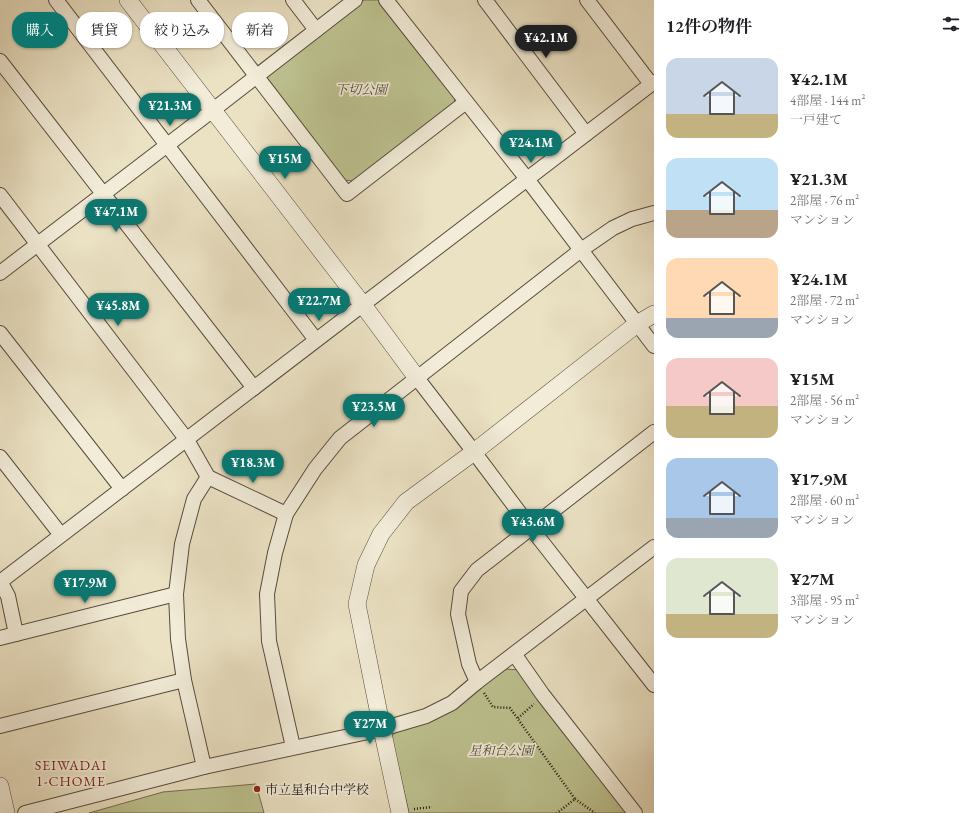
<!DOCTYPE html>
<html lang="ja">
<head>
<meta charset="utf-8">
<style>
  :root { --surface:#fff; --page:#f2f2f2; --text:#202124; --muted:#757577; --accent:#0f766e }
  body { margin:0; font-family:"EB Garamond","Noto Serif JP",serif; background:var(--page); color:var(--text); height:100vh; display:flex; flex-direction:column; font-size:15px; white-space:nowrap }
  * { box-sizing:border-box; margin:0 }
  p { font-size:13px; color:var(--muted) }
  .icon { flex:none; width:22px; height:22px; fill:none; stroke:currentColor; stroke-width:2; stroke-linecap:round; stroke-linejoin:round }
  .map { position:relative; flex:1; overflow:hidden }
  .panel { display:flex; flex-direction:column; background:var(--surface); width:320px }
  .panel>* { flex:none }
  .banner { position:absolute; left:12px; top:12px; width:380px; height:36px; display:flex; gap:8px }
  .price { position:absolute; translate:-50% -34px; padding:0 9px; border-radius:14px; background:var(--accent); color:#fff; font-size:13px; line-height:26px; filter:drop-shadow(0 1px 2px #0008) }
  .price::after { content:''; position:absolute; left:50%; top:24px; width:12px; height:9px; margin-left:-6px; background:inherit; clip-path:polygon(0 0,100% 0,50% 100%) }
  .price.active { background:#222; color:#fff }
  ul { padding:0; list-style:none }
  li { display:flex; align-items:center; gap:12px; height:100px; padding:0 12px }
  li span { display:grid; place-items:center; flex:none; width:112px; height:80px; border-radius:12px; color:#555 }
  li>.icon { margin-inline-start:auto }
  span .icon { width:48px; height:48px; fill:#fffc; stroke-width:1 }
  li b { font-size:17px }
  h2 { display:flex; justify-content:space-between; align-items:center; height:48px; padding:0 12px; font-size:17px }
  .pill { padding:0 14px; border-radius:16px; background:var(--surface); box-shadow:0 1px 3px #0004; font-size:14px; line-height:36px }
  .pill.active { background:var(--accent); color:#fff }
  main { display:flex; flex:1; min-height:0 }
  .map>svg:first-child { display:block }
  .green { fill:#bdc290; stroke:#726e52 }
  .lines { fill:none; stroke-linecap:round; stroke-linejoin:round }
  .minor-casing { stroke:#574c3f; stroke-width:16 }
  .tertiary-casing { stroke:#574c3f; stroke-width:18 }
  .path { stroke:#261a13; stroke-width:2.5; stroke-dasharray:1 2; stroke-linecap:butt }
  .minor { stroke:#f2ecd9; stroke-width:14 }
  .tertiary { stroke:#f2ecd9; stroke-width:17 }
  .poi-dot { fill:#8f2418; stroke:#f2ecd9; stroke-width:1.5 }
  .labels { text-anchor:middle; stroke-width:3.5; stroke-linejoin:round; paint-order:stroke }
  .park-label { font-size:13px; font-style:italic; fill:#534c38; stroke:#f2ecd9 }
  .poi-label { font-size:13px; fill:#261a13; stroke:#f2ecd9; text-anchor:start }
  .neighbourhood-label { font-size:14px; letter-spacing:1px; fill:#7a1f14; stroke:#f2ecd9 }
</style>
</head>
<body>
<main>
<div class="map">
<svg width="654" height="813" viewBox="0 0 654 813">
  <rect width="100%" height="100%" fill="#ebe2c4"/>
  <filter id="stains"><feTurbulence type="fractalNoise" baseFrequency=".005" numOctaves="4"/><feColorMatrix values="0 0 0 0 .2 0 0 0 0 .09 0 0 0 0 .02 0 0 0 .5 -.17"/></filter>
  <radialGradient id="worn" r=".72"><stop offset=".6" stop-color="#630" stop-opacity="0"/><stop offset="1" stop-color="#630" stop-opacity=".3"/></radialGradient>
  <g class="green">
    <polygon points="364,0 381,0 455,96 454,106 354,181 343,180 267,83 268,73"/>
    <polygon points="505,669 521,670 629,813 409,813 391,734"/>
    <polygon points="256,784 264,813 89,813 163,792"/>
  </g>
  <g class="lines">
    <defs>
      <g id="minor">
        <polyline points="56,0 316,340"/>
        <polyline points="198,0 347,194 466,102"/>
        <polyline points="293,0 316,30"/>
        <polyline points="386,0 527,179 654,346"/>
        <polyline points="485,0 586,134"/>
        <polyline points="587,0 651,84"/>
        <polyline points="0,61 254,388"/>
        <polyline points="0,195 187,440 208,477 286,514"/>
        <polyline points="0,273 213,110 355,0"/>
        <polyline points="0,333 122,489"/>
        <polyline points="417,378 474,452 531,528 654,685"/>
        <polyline points="0,457 61,535"/>
        <polyline points="0,581 8,596 16,634"/>
        <polyline points="0,582 654,82"/>
        <polyline points="0,638 176,594"/>
        <polyline points="515,655 543,695 635,813"/>
        <polyline points="477,682 469,664 458,614 461,591 477,570 654,432"/>
        <polyline points="0,726 184,680"/>
        <polyline points="293,747 269,641 267,594 275,553 286,514 315,469 340,438 417,378 581,250 613,228 632,219 654,213"/>
        <polyline points="204,767 184,680 178,639 176,594 182,544 194,499 208,477"/>
        <polyline points="25,813 204,767 382,729 426,716 452,703 477,682 654,547"/>
      </g>
      <g id="tertiary">
        <polyline points="128,0 363,305 417,378"/>
        <polyline points="0,786 6,813"/>
        <polyline points="400,813 382,729 357,604 366,565 381,534 406,502 474,452 637,324 654,314"/>
      </g>
    </defs>
    <use href="#minor" class="minor-casing"/>
    <use href="#tertiary" class="tertiary-casing"/>
    <g class="path">
      <polyline points="484,693 493,707 510,708 575,799 557,813"/>
      <polyline points="518,718 534,704"/>
      <polyline points="575,799 595,813"/>
      <polyline points="414,809 432,807"/>
    </g>
    <use href="#minor" class="minor"/>
    <use href="#tertiary" class="tertiary"/>
  </g>
  <circle class="poi-dot" cx="257" cy="789" r="4"/>
  <g class="labels">
    <g class="park-label">
      <text x="361" y="94">下切公園</text>
      <text x="501" y="755">星和台公園</text>
    </g>
    <g class="poi-label">
      <text x="265" y="794">市立星和台中学校</text>
    </g>
    <g class="neighbourhood-label">
      <text x="71" y="770">SEIWADAI<tspan x="71" dy="16">1-CHOME</tspan></text>
    </g>
  </g>
  <rect width="100%" height="100%" filter="url(#stains)"/>
  <rect width="100%" height="100%" fill="url(#worn)"/>
</svg>
<b class="price active" style="left:546px;top:59px">¥42.1M</b>
<b class="price" style="left:170px;top:127px">¥21.3M</b>
<b class="price" style="left:531px;top:164px">¥24.1M</b>
<b class="price" style="left:285px;top:180px">¥15M</b>
<b class="price" style="left:116px;top:233px">¥47.1M</b>
<b class="price" style="left:319px;top:322px">¥22.7M</b>
<b class="price" style="left:118px;top:327px">¥45.8M</b>
<b class="price" style="left:374px;top:428px">¥23.5M</b>
<b class="price" style="left:253px;top:484px">¥18.3M</b>
<b class="price" style="left:533px;top:543px">¥43.6M</b>
<b class="price" style="left:85px;top:604px">¥17.9M</b>
<b class="price" style="left:370px;top:745px">¥27M</b>
<div class="banner">
<a class="pill active">購入</a>
<a class="pill">賃貸</a>
<a class="pill">絞り込み</a>
<a class="pill">新着</a>
</div>
</div>
<section class="panel">
<h2>12件の物件<svg class="icon" aria-label="filters" viewBox="0 0 24 24"><path d="M4 7h16M4 17h16"/><circle cx="9" cy="7" r="2"/><circle cx="15" cy="17" r="2"/></svg></h2>
<ul>
<li><span style="background:linear-gradient(#c9d6e8 70%,#c2b280 0)"><svg class="icon" aria-label="home" viewBox="0 0 24 24"><path d="M3 11l9-7 9 7M6 9v11h12V9"/></svg></span><div><b>¥42.1M</b><p>4部屋 · 144 m²</p><p>一戸建て</p></div></li>
<li><span style="background:linear-gradient(#bfe0f5 65%,#b9a48a 0)"><svg class="icon" aria-label="home" viewBox="0 0 24 24"><path d="M3 11l9-7 9 7M6 9v11h12V9"/></svg></span><div><b>¥21.3M</b><p>2部屋 · 76 m²</p><p>マンション</p></div></li>
<li><span style="background:linear-gradient(#ffd9b3 75%,#9aa5b1 0)"><svg class="icon" aria-label="home" viewBox="0 0 24 24"><path d="M3 11l9-7 9 7M6 9v11h12V9"/></svg></span><div><b>¥24.1M</b><p>2部屋 · 72 m²</p><p>マンション</p></div></li>
<li><span style="background:linear-gradient(#f6c9c9 60%,#c2b280 0)"><svg class="icon" aria-label="home" viewBox="0 0 24 24"><path d="M3 11l9-7 9 7M6 9v11h12V9"/></svg></span><div><b>¥15M</b><p>2部屋 · 56 m²</p><p>マンション</p></div></li>
<li><span style="background:linear-gradient(#a9c7e8 75%,#9aa5b1 0)"><svg class="icon" aria-label="home" viewBox="0 0 24 24"><path d="M3 11l9-7 9 7M6 9v11h12V9"/></svg></span><div><b>¥17.9M</b><p>2部屋 · 60 m²</p><p>マンション</p></div></li>
<li><span style="background:linear-gradient(#dfe7d0 70%,#c2b280 0)"><svg class="icon" aria-label="home" viewBox="0 0 24 24"><path d="M3 11l9-7 9 7M6 9v11h12V9"/></svg></span><div><b>¥27M</b><p>3部屋 · 95 m²</p><p>マンション</p></div></li>
</ul>
</section>
</main>
</body>
</html>
